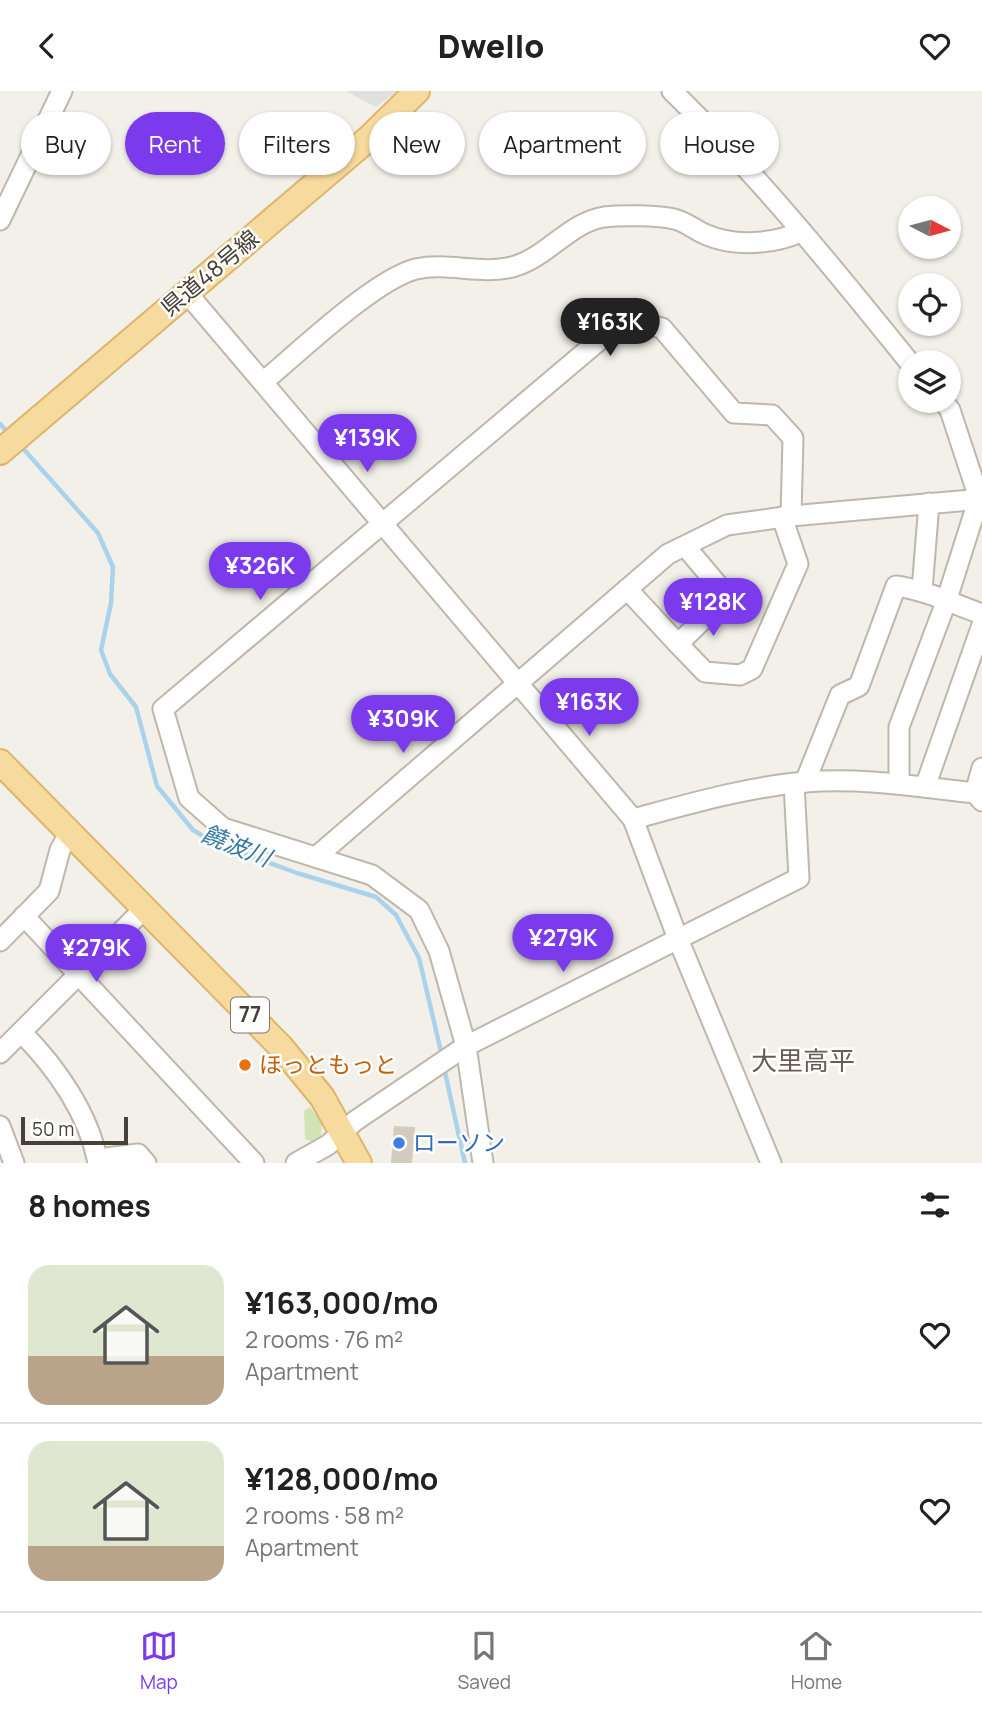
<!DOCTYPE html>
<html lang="en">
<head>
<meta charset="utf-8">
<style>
  :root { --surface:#fff; --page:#f2f2f2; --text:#222; --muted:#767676; --line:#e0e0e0; --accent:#7c3aed }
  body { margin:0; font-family:Manrope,"Noto Sans JP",sans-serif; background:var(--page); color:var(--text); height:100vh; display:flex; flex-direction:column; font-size:26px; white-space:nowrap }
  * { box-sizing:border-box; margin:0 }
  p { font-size:23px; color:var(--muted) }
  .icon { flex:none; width:38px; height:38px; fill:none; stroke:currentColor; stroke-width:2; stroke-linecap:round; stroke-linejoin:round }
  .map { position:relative; height:1072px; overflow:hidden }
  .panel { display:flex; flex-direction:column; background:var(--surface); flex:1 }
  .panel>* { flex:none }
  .banner { position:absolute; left:21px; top:21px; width:942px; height:63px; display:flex; gap:14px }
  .needle { width:46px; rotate:96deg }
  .controls { position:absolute; left:898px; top:105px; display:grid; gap:14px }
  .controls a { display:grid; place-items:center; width:63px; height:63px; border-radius:50%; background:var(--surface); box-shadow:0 2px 5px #0004; font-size:35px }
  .scale { position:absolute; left:21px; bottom:18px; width:107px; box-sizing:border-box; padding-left:7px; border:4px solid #464038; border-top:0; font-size:19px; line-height:24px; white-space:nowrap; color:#464038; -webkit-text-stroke:5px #fff; paint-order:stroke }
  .price { position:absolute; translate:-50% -60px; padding:0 16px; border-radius:24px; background:var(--accent); color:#fff; font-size:23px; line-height:46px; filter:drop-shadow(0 2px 4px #0008) }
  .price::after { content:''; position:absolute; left:50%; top:42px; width:21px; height:16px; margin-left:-10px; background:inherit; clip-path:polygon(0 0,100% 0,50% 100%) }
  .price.current { background:#222; color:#fff }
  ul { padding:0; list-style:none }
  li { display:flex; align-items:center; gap:21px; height:175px; padding:0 28px }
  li+li { border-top:2px solid var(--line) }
  li span { display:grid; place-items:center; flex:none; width:196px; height:140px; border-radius:21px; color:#555 }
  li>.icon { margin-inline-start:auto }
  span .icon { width:84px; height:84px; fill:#fffc; stroke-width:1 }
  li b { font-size:30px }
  h2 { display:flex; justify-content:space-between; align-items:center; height:84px; padding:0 28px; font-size:30px }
  .chip { padding:0 24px; border-radius:32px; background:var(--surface); box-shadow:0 2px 5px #0004; font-size:24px; line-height:63px }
  .chip.current { background:var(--accent); color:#fff }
  header { display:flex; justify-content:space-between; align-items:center; height:91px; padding:0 28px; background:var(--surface); font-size:32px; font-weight:800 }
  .dock { display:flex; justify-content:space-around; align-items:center; height:98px; border-top:2px solid var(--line); background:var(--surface); font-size:19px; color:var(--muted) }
  .dock a { display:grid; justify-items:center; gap:4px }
  .dock .current { color:var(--accent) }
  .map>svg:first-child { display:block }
  .green { fill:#d1e4b5 }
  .parking { fill:#e2e0dd }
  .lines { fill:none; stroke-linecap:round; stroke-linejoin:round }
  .stream { stroke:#aad3eb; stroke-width:4.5 }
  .building { fill:#d4cbbf }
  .minor-casing { stroke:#beb7ac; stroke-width:23 }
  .major-casing { stroke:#dbb66f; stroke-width:28 }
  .minor { stroke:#fff; stroke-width:19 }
  .major { stroke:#f7da9e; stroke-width:24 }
  .food-dot { fill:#e8710a; stroke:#fff; stroke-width:2.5 }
  .shop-dot { fill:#3f7fe0; stroke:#fff; stroke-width:2.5 }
  .labels { text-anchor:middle; stroke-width:5; stroke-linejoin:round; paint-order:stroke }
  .shield { fill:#fff; stroke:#7e7974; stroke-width:2 }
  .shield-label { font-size:21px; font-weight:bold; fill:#464038 }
  .street-label { font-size:23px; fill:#464038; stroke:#fff }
  .food-label { font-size:23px; fill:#c56008; stroke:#fff; text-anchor:start }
  .shop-label { font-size:23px; fill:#366cbe; stroke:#fff; text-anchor:start }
  .water-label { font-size:24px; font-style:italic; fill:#367aa3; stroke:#fff }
  .quarter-label { font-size:26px; fill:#685d50; stroke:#fff }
</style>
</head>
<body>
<header><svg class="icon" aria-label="back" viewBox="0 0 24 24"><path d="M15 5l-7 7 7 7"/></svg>Dwello<svg class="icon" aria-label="heart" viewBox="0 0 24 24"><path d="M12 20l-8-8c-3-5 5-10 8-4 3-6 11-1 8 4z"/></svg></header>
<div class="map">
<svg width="982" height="1072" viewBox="0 0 982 1072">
  <rect width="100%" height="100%" fill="#f3f0e9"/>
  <polygon class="green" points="310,1016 322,1032 321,1046 313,1051 305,1048 304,1020"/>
  <polygon class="parking" points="346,0 397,0 376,16"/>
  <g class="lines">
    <g class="stream">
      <polyline points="0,333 9,343"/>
      <polyline points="20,354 98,442 113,476 111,512 101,559 110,583 136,616 157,695 193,739 215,752 297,782 376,806 396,824 419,867 442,965"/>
      <polyline points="444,977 465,1072"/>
    </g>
  </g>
  <polygon class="building" points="394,1035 415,1036 412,1072 391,1072"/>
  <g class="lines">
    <defs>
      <g id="minor">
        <path d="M 672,0 C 758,84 835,179 910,272"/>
        <polyline points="0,129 62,0"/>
        <polyline points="187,202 633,728 678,848 771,1072"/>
        <path d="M 263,291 C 298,262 375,188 416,178 C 448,171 480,184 512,176 C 547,167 568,132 604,126 C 620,124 659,124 674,128 C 685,130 696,140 707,144 C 734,156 774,153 800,141"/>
        <polyline points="627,498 678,553 727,505 685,455"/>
        <polyline points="922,499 929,412"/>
        <polyline points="678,553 705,581 740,584 752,578 798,473 782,426"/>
        <path d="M 805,691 L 840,604 L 859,595 L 896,495 C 926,499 953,513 982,523"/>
        <polyline points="899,692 899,636 946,511 979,407 950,319 943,310"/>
        <polyline points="925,696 982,534"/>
        <polyline points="975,702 982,677"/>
        <path d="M 633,728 C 689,713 747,696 805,691 C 861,686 919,696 975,702 L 982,710"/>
        <polyline points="316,766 668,463 727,434 791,425 982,408"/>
        <polyline points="24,825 254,1072"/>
        <polyline points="0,850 49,800 60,759 70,741"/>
        <path d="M 22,942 C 56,976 89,1023 98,1072"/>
        <polyline points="0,962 144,818"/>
        <polyline points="0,1035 14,1072"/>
        <polyline points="98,1068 138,1063 146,1072"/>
        <polyline points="296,1072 328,1054 355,1030 466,955 799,787 794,693"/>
        <polyline points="483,1072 466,955 439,860 419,819 372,784 223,737 189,707 163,618 615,236 640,232 662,237 734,322 772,324 793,347 791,425"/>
      </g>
      <g id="major">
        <polyline points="0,361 368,48 417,0"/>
        <polyline points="0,671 281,956 322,1006 359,1072"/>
      </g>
    </defs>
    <use href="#minor" class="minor-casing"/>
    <use href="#major" class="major-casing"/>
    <use href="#minor" class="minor"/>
    <use href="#major" class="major"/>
  </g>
  <circle class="food-dot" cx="245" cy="974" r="7"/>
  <circle class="shop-dot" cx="399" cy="1052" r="7"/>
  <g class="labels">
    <rect class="shield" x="231" y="906.5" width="38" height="35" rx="5"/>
    <g class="shield-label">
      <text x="250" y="931">77</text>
    </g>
    <g class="street-label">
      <text transform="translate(210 182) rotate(-40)" y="8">県道48号線</text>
    </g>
    <g class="food-label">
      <text x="259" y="982">ほっともっと</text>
    </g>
    <g class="shop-label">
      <text x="413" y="1060">ローソン</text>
    </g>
    <g class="water-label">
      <text transform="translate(236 755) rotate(22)" y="8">饒波川</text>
    </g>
    <g class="quarter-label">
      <text x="803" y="979">大里高平</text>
    </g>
  </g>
</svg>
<div class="controls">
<a><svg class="needle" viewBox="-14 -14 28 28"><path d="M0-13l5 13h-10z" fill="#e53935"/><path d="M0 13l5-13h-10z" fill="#767676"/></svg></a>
<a><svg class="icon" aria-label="locate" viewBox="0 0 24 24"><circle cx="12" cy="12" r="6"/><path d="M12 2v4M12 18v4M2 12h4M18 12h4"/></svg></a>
<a><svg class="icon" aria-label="layers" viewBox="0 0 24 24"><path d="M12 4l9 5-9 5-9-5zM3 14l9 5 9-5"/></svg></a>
</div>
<div class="scale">50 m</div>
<b class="price current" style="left:610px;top:267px">¥163K</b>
<b class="price" style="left:367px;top:383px">¥139K</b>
<b class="price" style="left:260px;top:511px">¥326K</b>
<b class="price" style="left:713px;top:547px">¥128K</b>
<b class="price" style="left:589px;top:647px">¥163K</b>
<b class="price" style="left:403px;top:664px">¥309K</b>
<b class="price" style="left:563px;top:883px">¥279K</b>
<b class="price" style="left:96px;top:893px">¥279K</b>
<div class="banner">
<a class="chip">Buy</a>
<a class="chip current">Rent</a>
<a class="chip">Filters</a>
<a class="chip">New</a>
<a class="chip">Apartment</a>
<a class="chip">House</a>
</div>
</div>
<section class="panel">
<h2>8 homes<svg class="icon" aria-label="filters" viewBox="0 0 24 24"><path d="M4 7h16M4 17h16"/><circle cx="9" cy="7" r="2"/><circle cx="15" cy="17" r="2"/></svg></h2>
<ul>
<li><span style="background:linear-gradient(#dfe7d0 65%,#b9a48a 0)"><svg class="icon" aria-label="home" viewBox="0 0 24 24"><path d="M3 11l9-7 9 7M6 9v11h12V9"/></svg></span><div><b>¥163,000/mo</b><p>2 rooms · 76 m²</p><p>Apartment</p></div><svg class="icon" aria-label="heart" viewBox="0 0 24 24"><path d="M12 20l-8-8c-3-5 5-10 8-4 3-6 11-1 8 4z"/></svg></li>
<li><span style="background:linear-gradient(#dfe7d0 75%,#b9a48a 0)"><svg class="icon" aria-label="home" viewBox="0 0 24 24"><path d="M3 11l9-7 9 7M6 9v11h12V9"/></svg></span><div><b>¥128,000/mo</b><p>2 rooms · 58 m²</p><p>Apartment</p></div><svg class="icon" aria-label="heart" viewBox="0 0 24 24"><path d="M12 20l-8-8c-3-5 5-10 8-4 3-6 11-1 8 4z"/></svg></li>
</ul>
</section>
<nav class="dock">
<a class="current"><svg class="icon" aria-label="map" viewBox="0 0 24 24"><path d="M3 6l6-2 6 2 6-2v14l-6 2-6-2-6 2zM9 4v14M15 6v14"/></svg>Map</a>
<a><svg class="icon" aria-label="saved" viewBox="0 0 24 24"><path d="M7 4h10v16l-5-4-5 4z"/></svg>Saved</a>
<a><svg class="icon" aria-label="home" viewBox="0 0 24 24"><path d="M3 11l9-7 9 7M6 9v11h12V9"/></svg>Home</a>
</nav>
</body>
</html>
